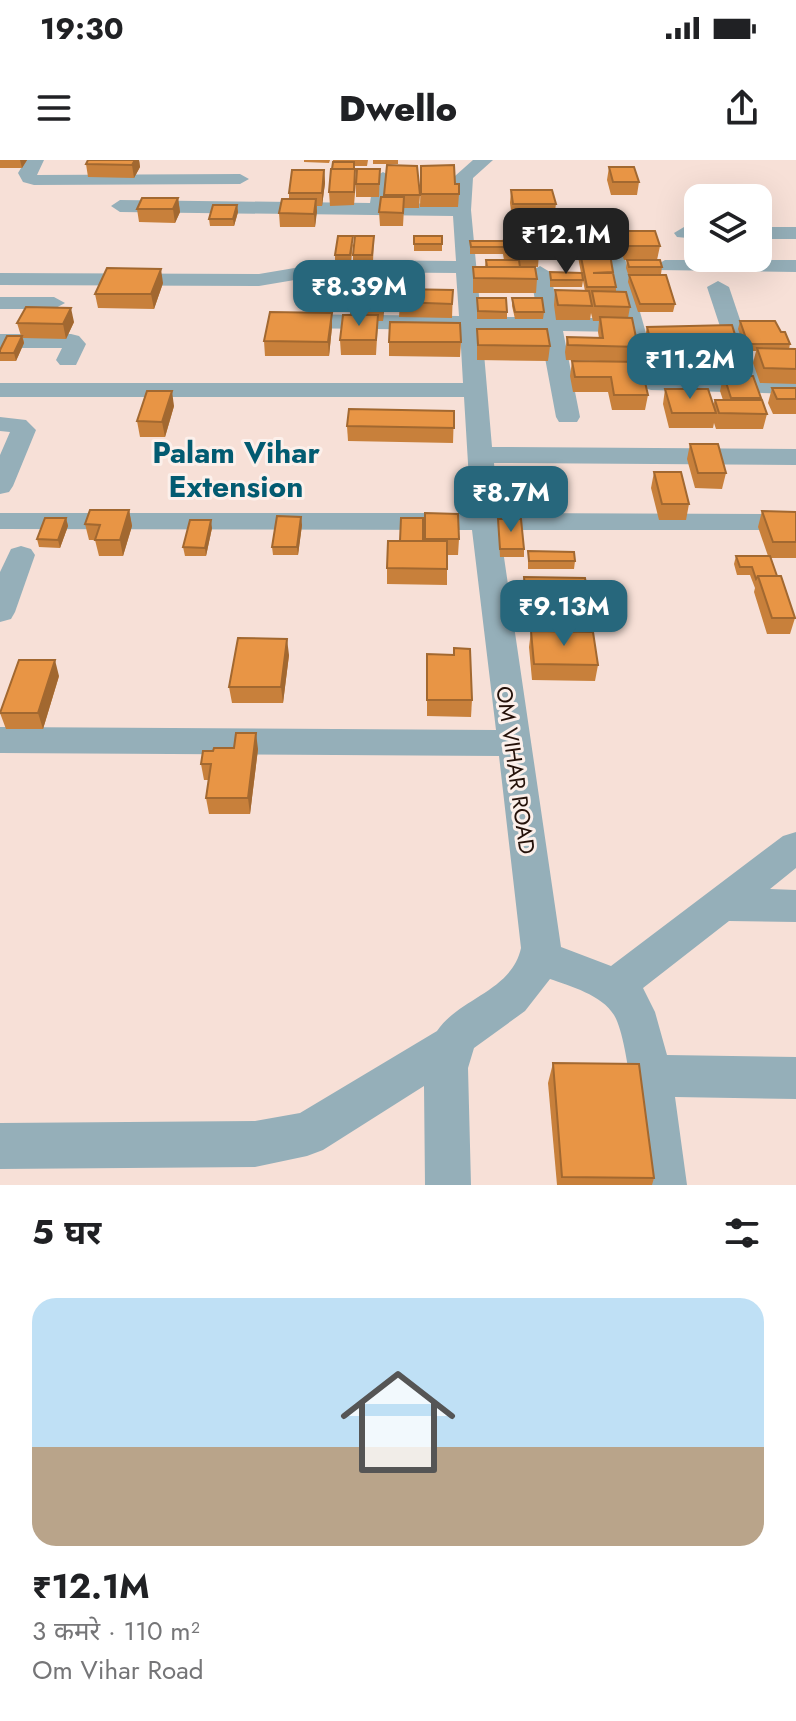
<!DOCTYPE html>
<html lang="hi">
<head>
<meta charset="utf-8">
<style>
  :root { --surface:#fff; --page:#f6f6f6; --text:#202124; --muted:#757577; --accent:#27677c }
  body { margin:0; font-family:Jost,"Noto Sans Devanagari",sans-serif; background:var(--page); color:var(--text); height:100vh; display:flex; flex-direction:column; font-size:30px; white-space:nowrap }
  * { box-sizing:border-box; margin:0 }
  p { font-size:26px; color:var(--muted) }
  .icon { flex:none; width:44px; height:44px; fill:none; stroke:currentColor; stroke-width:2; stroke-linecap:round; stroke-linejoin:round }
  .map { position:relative; height:1025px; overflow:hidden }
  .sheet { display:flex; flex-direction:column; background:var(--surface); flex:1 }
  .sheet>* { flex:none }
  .tools { position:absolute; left:684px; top:24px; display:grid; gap:16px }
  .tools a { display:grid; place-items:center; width:88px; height:88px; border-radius:16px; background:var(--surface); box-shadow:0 8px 32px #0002; font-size:40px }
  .price { position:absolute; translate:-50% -68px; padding:0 18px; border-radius:16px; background:var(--accent); color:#fff; font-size:26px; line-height:52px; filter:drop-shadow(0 2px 4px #0008) }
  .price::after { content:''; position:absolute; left:50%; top:48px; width:24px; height:18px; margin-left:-12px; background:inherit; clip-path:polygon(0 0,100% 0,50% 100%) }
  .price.current { background:#222; color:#fff }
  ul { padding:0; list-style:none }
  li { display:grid; align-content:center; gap:16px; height:424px; padding:0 32px }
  li span { display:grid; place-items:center; height:248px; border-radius:24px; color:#555 }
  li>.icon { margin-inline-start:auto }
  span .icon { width:144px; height:144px; fill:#fffc; stroke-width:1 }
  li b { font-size:34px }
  h2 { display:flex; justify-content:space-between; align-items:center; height:96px; padding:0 32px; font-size:34px }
  .status { display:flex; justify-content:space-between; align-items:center; height:56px; padding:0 40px; background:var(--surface); direction:ltr }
  .status svg { height:22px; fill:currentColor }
  header { display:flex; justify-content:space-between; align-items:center; height:104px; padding:0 32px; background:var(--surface); font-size:36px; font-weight:800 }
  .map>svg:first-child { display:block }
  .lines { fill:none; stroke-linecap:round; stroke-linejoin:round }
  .street { fill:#95afb9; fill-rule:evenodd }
  .wall { fill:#c8803b }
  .shaded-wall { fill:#a26830 }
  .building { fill:#e89545; stroke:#a26830; stroke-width:2 }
  .labels { text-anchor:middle; stroke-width:6; stroke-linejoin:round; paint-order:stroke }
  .street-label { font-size:22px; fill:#241109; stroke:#fcf0eb }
  .district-label { font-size:30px; font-weight:bold; fill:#025b71; stroke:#fcf0eb }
</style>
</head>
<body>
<div class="status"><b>19:30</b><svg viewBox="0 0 49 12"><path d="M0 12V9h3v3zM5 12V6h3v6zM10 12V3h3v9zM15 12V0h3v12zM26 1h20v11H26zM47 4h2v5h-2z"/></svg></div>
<header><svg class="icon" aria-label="menu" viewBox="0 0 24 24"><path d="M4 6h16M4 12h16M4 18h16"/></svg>Dwello<svg class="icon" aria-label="share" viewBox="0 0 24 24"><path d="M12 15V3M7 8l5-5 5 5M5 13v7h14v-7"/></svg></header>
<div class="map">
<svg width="796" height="1025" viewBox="0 0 796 1025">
  <rect width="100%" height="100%" fill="#f7e0d7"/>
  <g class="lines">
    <g class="street">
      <polygon points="26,0 44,0 37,15 240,14 249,19 240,24 34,25 23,22 18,13"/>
      <path d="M 473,0 L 493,0 L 473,18 L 471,50 L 481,157 L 538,157 L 530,112 L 540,106 L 550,112 L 560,158 L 620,158 L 602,88 L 612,82 L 622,88 L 658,216 L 737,218 L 707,127 L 718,121 L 729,127 L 760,219 L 796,220 L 796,234 L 651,230 C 629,225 628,191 623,172 L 563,171 L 580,257 L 577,262 L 559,262 L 556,257 L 540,171 L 482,170 L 492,287 L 796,289 L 796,305 L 494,303 L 498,353 L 796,354 L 796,370 L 500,370 L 561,787 L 611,806 L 783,676 L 796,672 L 796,708 L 770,729 L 796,730 L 796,762 L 729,761 L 643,828 L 655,852 L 667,895 L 796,897 L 796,939 L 675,937 L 687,1025 L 641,1025 C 637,989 630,881 614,855 C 602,835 570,826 550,819 L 525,851 L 474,888 L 468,908 L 471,1025 L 425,1025 L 424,926 L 323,990 L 307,996 L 255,1007 L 0,1009 L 0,963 L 255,961 L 300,953 L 437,871 C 459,838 512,831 521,788 L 499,596 L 0,593 L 0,567 L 496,570 L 472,370 L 0,369 L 0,353 L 471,353 L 464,237 L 0,237 L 0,223 L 463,223 L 460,170 L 287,168 L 276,161 L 287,154 L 459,156 L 456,113 L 342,112 L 259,126 L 0,125 L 0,113 L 259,114 L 342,100 L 456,101 L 453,56 L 120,52 L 111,46 L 120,40 L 370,43 L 374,17 L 383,12 L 392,17 L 389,43 L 453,44 L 455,16 Z"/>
      <polygon points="684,67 698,67 698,79 677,77 674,73"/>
      <rect x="758" y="67" width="38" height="12"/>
      <polygon points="665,100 796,100 796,112 658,110 655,106"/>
      <polygon points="0,137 54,137 65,143 54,149 0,149"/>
      <polygon points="0,174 71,174 79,176 86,184 76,205 60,205 56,200 62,188 0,188"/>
      <polygon points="0,257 26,260 36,270 13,326 9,332 0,334 0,295 10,272 0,271"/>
      <polygon points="21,386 31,389 35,395 15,452 11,459 0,462 0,412 11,389"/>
    </g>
  </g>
  <g class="wall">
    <polygon points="0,0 27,0 22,8 0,8"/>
    <polygon points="88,0 139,0 140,7 134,18 88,17 86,4"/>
    <polygon points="304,0 330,0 329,3 304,2"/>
    <polygon points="333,0 368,0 367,6 354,6 356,22 354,45 330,46 329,32"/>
    <rect x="373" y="0" width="25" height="4"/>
    <polygon points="387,5 420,35 419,48 404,48 403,66 380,66 379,52 384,37"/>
    <polygon points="421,6 459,34 458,47 420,47"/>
    <polygon points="609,7 639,22 637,35 611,35 607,20"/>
    <polygon points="380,9 379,37 356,37 356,24"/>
    <polygon points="324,10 325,23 322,46 317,46 315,67 280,67 279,53 289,39 289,33"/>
    <polygon points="511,30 556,44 554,58 512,58 510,43"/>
    <polygon points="178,38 180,52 175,63 139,62 137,49"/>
    <polygon points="237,45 238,52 234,66 210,66 209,59"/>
    <polygon points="621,71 660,86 657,100 624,100 619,85"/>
    <polygon points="374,76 373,103 353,102 353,95"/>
    <rect x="414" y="76" width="28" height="15"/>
    <polygon points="546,77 576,84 577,77 613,112 616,127 616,132 630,147 628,158 638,187 636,202 566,200 565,192 567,177 599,178 598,172 599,161 593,161 591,153 590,160 556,160 554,145 555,130 585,131 583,121 582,127 550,127 550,112 581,113 577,91 576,96 548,96 546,84"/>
    <polygon points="470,81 537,81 539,93 538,107 520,106 537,119 536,133 473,133 473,107 485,107 486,100 504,100 503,94 470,94"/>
    <polygon points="353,84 351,103 335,102 335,95"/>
    <polygon points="627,100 662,107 661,114 628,114 626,108"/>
    <polygon points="402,109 416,109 416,129 453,130 452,158 399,157"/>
    <polygon points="629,115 675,144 673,152 638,152 628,122"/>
    <polygon points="385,122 383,161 378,161 376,195 341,195 340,180 350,155 350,146"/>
    <polygon points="163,123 154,149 98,148 95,134"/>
    <polygon points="328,135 325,153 332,167 329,196 265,196 264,181 311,153 311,148"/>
    <polygon points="477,138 507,152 507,159 477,159"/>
    <polygon points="512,138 544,152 543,159 515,159 512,146"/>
    <polygon points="740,161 781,172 790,184 789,189 796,189 796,224 760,223 753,203 756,191 746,191 738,169"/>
    <polygon points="74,162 66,179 23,178 24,183 16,201 0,201 0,190 21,176 17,163"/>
    <polygon points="647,167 737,181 734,194 746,214 746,216 761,238 767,254 763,269 716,269 714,263 713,268 669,268 663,244 665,229 713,245 715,240 723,240 720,231 722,222 719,222 718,218 717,222 700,222 698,216 696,222 656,222 644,182"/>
    <polygon points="477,169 550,186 548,201 477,200"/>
    <polygon points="389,182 461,182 460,197 389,196"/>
    <polygon points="572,201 647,218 646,226 648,235 645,250 612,250 608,232 573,232 570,216"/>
    <polygon points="772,228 796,239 796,254 773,254 768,243"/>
    <polygon points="174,246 165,277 140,277 137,261"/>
    <polygon points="454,251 453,283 348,281 347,266"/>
    <polygon points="690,284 726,313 722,329 695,328 687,299"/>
    <polygon points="654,312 689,344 686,360 659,360 651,328"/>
    <polygon points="129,350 132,366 123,396 99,396 95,380 89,380 85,364"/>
    <polygon points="762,351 796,352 796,398 771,398 777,416 795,458 790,474 767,474 754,432 755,428 750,415 737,415 734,404 736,396 768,396 758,367"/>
    <polygon points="425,353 459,379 458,395 447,395 447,425 387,424 387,408 400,381 425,381"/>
    <polygon points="66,358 68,366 60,388 39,387 37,379"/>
    <polygon points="498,359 524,389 524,397 500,397"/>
    <polygon points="302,365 298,395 273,395 272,387"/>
    <polygon points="212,368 206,396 185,396 183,387"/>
    <polygon points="528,391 575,401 574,409 528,409"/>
    <polygon points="524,417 591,454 588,470 525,469 522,433"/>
    <polygon points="531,471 598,505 595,521 532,520 529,487"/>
    <polygon points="427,494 472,540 471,557 427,556"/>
    <polygon points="289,495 283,543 232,543 229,527"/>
    <polygon points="59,516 43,569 6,569 0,553"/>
    <polygon points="234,588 258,589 250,654 209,654 206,638 209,620 204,620 201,604 213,591"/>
    <polygon points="553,903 654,1018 652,1025 557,1025 548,923"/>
  </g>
  <g class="shaded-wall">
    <polygon points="20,0 27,0 22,8"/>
    <polygon points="135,0 139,0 140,7 134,18 132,5"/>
    <polygon points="324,10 325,23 322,46 322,33"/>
    <polygon points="178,38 180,52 175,63 173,49"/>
    <polygon points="316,39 317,52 315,67 314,54"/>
    <polygon points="237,45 238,52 234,66 233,59"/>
    <polygon points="161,109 163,123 154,149 151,134"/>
    <polygon points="385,122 385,137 383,161 383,146"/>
    <polygon points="71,148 74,162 66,179 63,164"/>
    <polygon points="332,153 332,167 329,196 328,182"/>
    <polygon points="22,176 24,183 16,201 14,193"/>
    <polygon points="172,231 174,246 165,277 162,262"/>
    <polygon points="129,350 132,366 123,396 120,380"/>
    <polygon points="301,357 302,365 298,395 297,387"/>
    <polygon points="66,358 68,366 60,388 58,380"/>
    <polygon points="211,360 212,368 206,396 205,388"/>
    <polygon points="287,479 289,495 283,543 281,527"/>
    <polygon points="55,500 59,516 43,569 38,553"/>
    <polygon points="256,573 258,589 250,654 248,638"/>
  </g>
  <g class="building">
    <polygon points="88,0 135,0 132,5 86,4"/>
    <polygon points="333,2 354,2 354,9 332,9"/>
    <polygon points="387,5 417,6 420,35 384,35"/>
    <polygon points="454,5 455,24 459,24 459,34 421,34 421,6"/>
    <polygon points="609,7 634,7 639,22 613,22"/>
    <polygon points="331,9 355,9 354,32 329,32"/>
    <polygon points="357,9 380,9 379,24 356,24"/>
    <polygon points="292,10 324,10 322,33 289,33"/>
    <polygon points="511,30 552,30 556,44 513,44"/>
    <polygon points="381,37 404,37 403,53 379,52"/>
    <polygon points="142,38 178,38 173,49 137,49"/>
    <polygon points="282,39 316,39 314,54 279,53"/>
    <polygon points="213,45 237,45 233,59 209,59"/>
    <polygon points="621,71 655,71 660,86 626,86"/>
    <polygon points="338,76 353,76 350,95 335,95"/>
    <polygon points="355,76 374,76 372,95 353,95"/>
    <rect x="414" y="76" width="28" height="8"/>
    <polygon points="546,77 574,77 577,89 549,89"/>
    <polygon points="577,77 607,77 613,112 593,113 613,113 616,127 587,127"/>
    <polygon points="504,80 537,81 539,93 506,92"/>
    <polygon points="470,81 504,81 504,87 471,87"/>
    <polygon points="486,100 519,100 520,107 487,107"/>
    <polygon points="627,100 660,100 662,107 629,107"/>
    <polygon points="473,107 535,107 537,119 474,118"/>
    <polygon points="107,108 161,109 151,134 95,134"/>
    <polygon points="402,109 416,109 416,125 401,124"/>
    <polygon points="550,112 582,113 583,120 551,120"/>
    <polygon points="629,115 666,115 675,144 640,144"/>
    <polygon points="353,122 385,122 383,146 350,146"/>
    <polygon points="314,128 327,128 325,148 311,148"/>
    <polygon points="400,129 453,130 452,144 399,142"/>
    <polygon points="555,130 589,131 592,146 558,145"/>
    <polygon points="592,131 626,132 630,147 595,146"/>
    <polygon points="477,138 506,138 507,152 478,151"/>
    <polygon points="512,138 542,138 544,152 515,152"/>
    <polygon points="26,147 71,148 63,164 17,163"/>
    <polygon points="270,152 332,153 328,182 264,181"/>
    <polygon points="343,155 378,155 376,180 340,180"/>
    <polygon points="600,157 632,158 638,187 568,185 567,177 603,178"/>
    <polygon points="740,161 775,161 781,172 785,172 790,184 748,184"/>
    <polygon points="390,162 460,163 461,182 389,182"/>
    <polygon points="732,165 737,181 690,180 692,186 652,186 647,167"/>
    <polygon points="477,169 547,169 550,186 478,185"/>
    <polygon points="7,176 22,176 14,193 0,193 0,190"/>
    <polygon points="653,187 693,188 699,207 658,207"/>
    <polygon points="757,188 796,189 796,209 764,208"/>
    <polygon points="713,194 738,194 746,214 720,214"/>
    <polygon points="695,195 712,195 718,214 701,214"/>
    <polygon points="572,201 643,202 647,218 644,218 648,235 614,235 611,217 575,217"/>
    <polygon points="724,216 753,216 761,238 731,238"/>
    <polygon points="772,228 796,228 796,239 777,239"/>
    <polygon points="665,229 708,229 716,253 672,253"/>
    <polygon points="147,231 172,231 162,262 137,261"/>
    <polygon points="715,240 762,240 767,254 719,253"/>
    <polygon points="349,249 454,251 454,268 347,266"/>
    <polygon points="690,284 718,284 726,313 698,313"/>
    <polygon points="654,312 681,312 689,344 662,344"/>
    <polygon points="90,350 129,350 120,380 95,380 100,365 85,364"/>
    <polygon points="762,351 796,352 796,382 773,382"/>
    <polygon points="425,353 458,354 459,379 425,379"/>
    <polygon points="277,356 301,357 297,387 272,387"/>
    <polygon points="45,358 66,358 58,380 37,379"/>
    <polygon points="401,358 423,358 423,381 400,381"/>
    <polygon points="498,359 521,359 524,389 500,389"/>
    <polygon points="190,360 211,360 205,388 183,387"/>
    <polygon points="388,381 447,381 447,409 387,408"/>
    <polygon points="528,391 574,392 575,401 529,401"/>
    <polygon points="736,396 770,396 777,416 758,416 756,419 752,407 740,407"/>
    <polygon points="758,416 781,416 795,458 772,458"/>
    <polygon points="524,417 585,418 591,454 527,453"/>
    <polygon points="531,471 593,472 598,505 534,504"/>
    <polygon points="238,478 287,479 281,527 229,527"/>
    <polygon points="454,488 470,489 472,540 427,540 427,494 454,495"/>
    <polygon points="19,500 55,500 38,553 0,553"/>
    <polygon points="236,573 256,573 248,638 206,638 211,604 201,604 203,591 213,591 214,588 234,588"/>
    <polygon points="553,903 639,904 654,1018 562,1017"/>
  </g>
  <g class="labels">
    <g class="street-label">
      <text transform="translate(516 610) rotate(82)" y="8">OM VIHAR ROAD</text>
    </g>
    <g class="district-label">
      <text x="236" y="303">Palam Vihar<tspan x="236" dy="34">Extension</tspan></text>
    </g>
  </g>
</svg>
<div class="tools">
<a><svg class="icon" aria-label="layers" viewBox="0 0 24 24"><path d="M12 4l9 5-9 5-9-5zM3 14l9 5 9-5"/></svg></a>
</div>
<b class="price current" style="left:566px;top:116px">₹12.1M</b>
<b class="price" style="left:359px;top:168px">₹8.39M</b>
<b class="price" style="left:690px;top:241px">₹11.2M</b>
<b class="price" style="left:511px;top:374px">₹8.7M</b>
<b class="price" style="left:564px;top:488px">₹9.13M</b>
</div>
<section class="sheet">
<h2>5 घर<svg class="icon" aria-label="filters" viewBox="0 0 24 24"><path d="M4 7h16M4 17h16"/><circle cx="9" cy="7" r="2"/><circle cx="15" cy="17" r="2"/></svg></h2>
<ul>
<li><span style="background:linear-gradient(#bfe0f5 60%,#b9a48a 0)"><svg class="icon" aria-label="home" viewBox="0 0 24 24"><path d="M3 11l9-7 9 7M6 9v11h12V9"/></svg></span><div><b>₹12.1M</b><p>3 कमरे · 110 m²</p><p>Om Vihar Road</p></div></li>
</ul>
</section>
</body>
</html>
